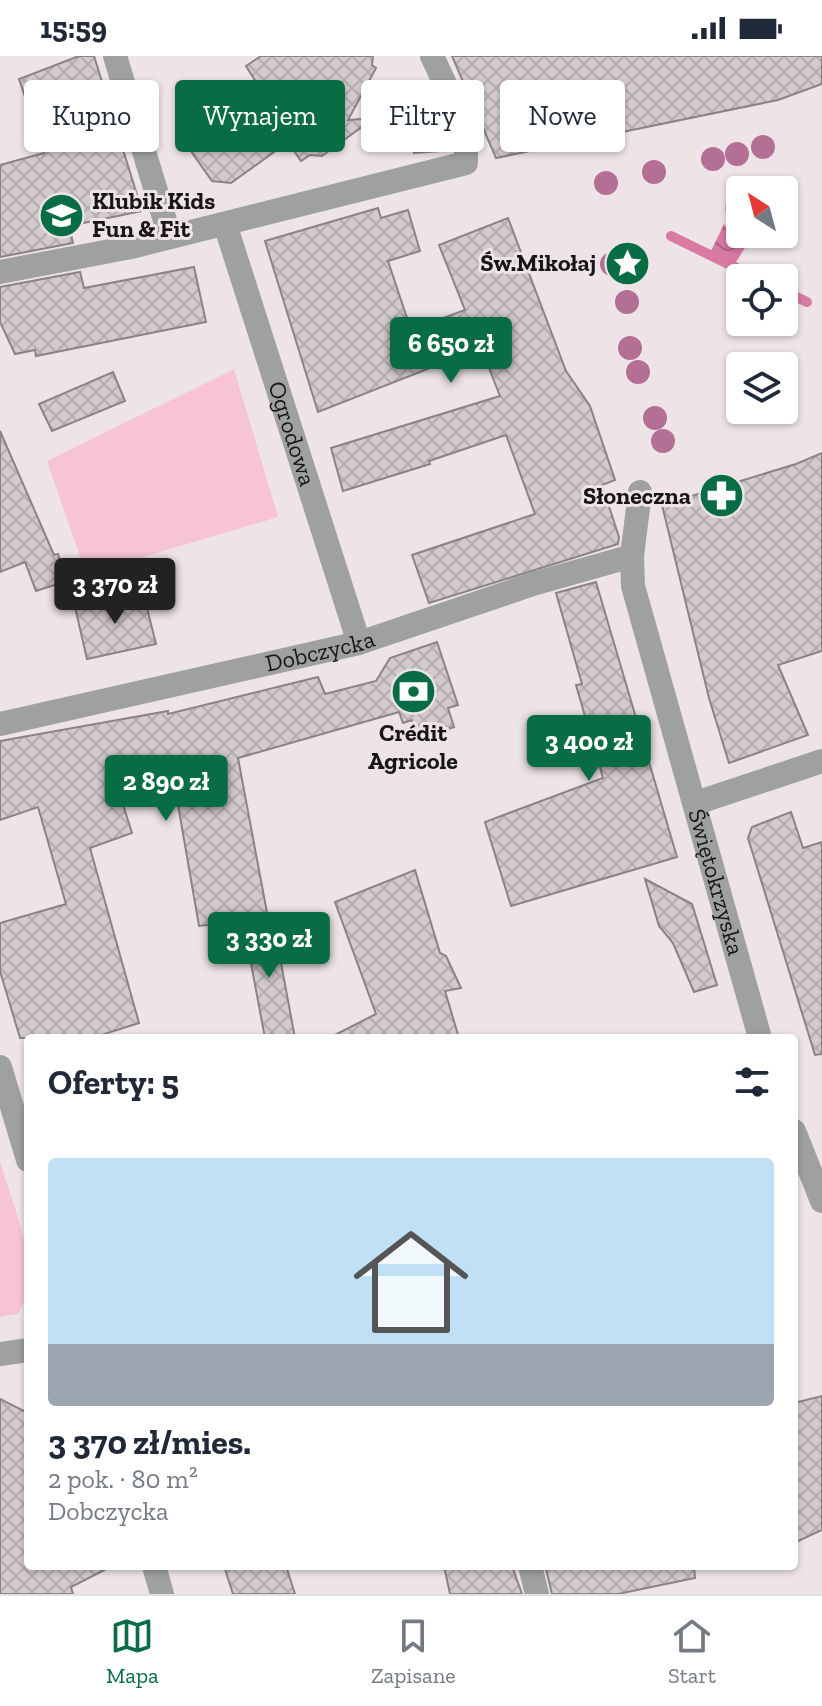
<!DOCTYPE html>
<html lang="pl">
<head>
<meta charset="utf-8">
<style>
  :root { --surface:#fff; --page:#f2f2f3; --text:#1f2937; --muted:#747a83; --line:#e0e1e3; --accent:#086d44 }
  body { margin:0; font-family:"Zilla Slab",serif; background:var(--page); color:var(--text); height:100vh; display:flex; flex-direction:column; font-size:30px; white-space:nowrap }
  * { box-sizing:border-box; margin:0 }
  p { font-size:26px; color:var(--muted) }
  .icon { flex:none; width:44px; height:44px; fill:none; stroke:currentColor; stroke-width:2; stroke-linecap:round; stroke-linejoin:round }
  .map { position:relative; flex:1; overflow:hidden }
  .sheet { position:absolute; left:24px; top:978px; width:774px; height:536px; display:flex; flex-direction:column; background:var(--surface); border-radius:8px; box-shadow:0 2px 6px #0004 }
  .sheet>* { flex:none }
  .top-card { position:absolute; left:24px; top:24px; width:774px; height:72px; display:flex; gap:16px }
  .needle { width:52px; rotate:324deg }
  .fabs { position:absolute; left:726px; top:120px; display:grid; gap:16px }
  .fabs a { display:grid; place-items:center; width:72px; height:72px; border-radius:8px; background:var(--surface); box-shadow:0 2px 6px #0004; font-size:40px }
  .price { position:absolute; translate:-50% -68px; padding:0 18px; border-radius:8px; background:var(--accent); color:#fff; font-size:26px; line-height:52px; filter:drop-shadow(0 2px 4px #0008) }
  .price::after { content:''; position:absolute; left:50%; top:48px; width:24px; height:18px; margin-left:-12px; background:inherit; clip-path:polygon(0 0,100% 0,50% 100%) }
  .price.on { background:#222; color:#fff }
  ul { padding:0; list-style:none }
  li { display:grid; align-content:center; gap:16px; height:424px; padding:0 24px }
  li span { display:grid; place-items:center; height:248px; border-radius:8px; color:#555 }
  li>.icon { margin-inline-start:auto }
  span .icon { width:144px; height:144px; fill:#fffc; stroke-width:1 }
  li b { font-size:34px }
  h2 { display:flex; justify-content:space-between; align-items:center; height:96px; padding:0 24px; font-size:34px }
  .pill { padding:0 28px; border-radius:8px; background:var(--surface); box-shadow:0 2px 6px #0004; font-size:28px; line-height:72px }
  .pill.on { background:var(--accent); color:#fff }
  .status { display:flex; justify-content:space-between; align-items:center; height:56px; padding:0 40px; background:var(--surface); direction:ltr }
  .status svg { height:22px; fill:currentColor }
  .dock { display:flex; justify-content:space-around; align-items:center; height:112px; border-top:2px solid var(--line); background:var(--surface); font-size:22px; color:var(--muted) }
  .dock a { display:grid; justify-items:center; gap:4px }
  .dock .on { color:var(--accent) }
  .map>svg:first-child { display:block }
  .green { fill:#f7c4d7 }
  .water { fill:url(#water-waves) }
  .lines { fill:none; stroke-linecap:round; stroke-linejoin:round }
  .stream { stroke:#d97aa2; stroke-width:10 }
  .building { fill:url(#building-cross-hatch); stroke:#8b8386; stroke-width:2 }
  .street { stroke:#9ea19f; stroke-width:24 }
  .tree { fill:#b46f94 }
  .labels { text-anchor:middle; stroke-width:6; stroke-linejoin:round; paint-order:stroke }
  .poi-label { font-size:24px; font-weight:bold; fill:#181516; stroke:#eee4e8; text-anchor:end }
  .street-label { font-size:24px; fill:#181516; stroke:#eee4e8 }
</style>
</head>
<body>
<div class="status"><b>15:59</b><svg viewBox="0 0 49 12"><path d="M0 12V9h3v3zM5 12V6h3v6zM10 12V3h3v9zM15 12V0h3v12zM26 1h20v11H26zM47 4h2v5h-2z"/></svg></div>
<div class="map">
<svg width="822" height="1538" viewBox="0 0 822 1538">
  <defs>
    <pattern id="water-waves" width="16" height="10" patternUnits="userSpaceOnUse" patternTransform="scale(2)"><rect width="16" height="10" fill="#d97aa2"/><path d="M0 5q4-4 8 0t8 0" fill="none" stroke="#af6383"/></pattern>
    <pattern id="building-cross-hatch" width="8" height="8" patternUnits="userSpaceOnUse" patternTransform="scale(2)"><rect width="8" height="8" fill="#d3cace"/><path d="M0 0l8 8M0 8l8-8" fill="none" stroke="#b4adb0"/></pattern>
  </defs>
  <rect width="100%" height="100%" fill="#eee4e8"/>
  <g class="green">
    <polygon points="234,313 278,461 86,518 47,405"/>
    <path d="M 0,1105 C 13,1152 44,1213 18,1258 L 0,1261 Z"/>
  </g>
  <path class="water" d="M 762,123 L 779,134 L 768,134 L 759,128 L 755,133 L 751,130 L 736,136 L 731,155 L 735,159 L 731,163 L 740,170 L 740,178 L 774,178 L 762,184 L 743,182 L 748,187 L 736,206 L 740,209 L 738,213 L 709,199 L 724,168 L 729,175 L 731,172 C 716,146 733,123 762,123 Z"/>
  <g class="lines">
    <g class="stream">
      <polyline points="671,180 757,222"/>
      <polyline points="784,235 807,246"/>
    </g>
  </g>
  <g class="building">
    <polygon points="79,0 94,0 142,155 69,170 73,187 0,201 0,109 44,97 19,23"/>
    <polygon points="261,0 373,0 372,9 376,12 348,64 374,62 322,100 310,99 301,105 288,86 231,127 212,125 188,91 193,68 256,26 246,10"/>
    <polygon points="452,0 822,0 822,28 778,44 496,102"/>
    <polygon points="437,56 440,95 414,97 410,58"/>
    <polygon points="378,152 381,162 408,154 420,195 388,205 411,274 465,254 439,189 508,162 566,315 590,350 615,424 602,429 619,481 618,488 429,547 412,499 535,458 506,379 429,405 430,408 343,435 331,392 500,340 481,292 318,356 265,185"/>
    <polygon points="194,211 206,266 36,300 35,294 15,298 0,266 0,231 80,216 84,232"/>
    <polygon points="113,316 125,345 52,375 39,348"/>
    <polygon points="0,375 54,499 58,498 67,525 36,535 25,506 0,516"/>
    <polygon points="822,397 822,595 778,609 808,679 729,707 709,642 662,449 796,408"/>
    <polygon points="596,526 677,801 511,850 485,766 603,722 576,629 582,628 556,537"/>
    <polygon points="143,536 156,588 87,603 75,551"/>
    <polygon points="437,586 458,649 448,652 454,671 415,684 412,664 403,667 399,656 238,702 268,862 199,870 173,720 118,733 132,777 90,792 139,967 92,982 20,982 0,915 0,867 66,848 38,751 0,764 0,685 168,655 168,658 318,621 325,638 376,625 390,602"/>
    <polygon points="791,756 803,792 822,786 822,998 815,999 748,782 752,771"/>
    <polygon points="415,814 440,897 446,900 461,932 445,935 459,982 329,982 376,958 335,846"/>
    <polygon points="645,823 692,848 717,929 694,936 673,887 659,870"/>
    <polygon points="273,864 295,982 265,982 244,870"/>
    <polygon points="822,1340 822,1474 794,1487 794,1347"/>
    <polygon points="0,1343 28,1357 28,1510 112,1510 71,1531 73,1538 0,1538"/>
    <polygon points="224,1510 286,1510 295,1538 233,1538"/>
    <polygon points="444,1510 512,1510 522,1538 450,1538"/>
    <polygon points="561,1510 694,1510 695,1522 618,1538 552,1538 546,1513"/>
  </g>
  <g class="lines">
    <g class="street">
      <polyline points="115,0 170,181"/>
      <path id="s1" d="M 225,168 L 359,587"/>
      <polyline points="0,216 131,191 466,107 466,73 432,0"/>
      <path id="s2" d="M 640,436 L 632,500 L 633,530 L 760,982"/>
      <path id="s3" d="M 0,668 L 359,587 L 533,528 L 632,500"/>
      <polyline points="696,747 822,705"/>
      <polyline points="0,1011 28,1104"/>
      <polyline points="794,1075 822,1145"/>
      <polyline points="0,1298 28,1294"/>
      <polyline points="154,1510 162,1538"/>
      <polyline points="530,1510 537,1538"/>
    </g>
  </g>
  <g class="tree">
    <circle cx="763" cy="91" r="12"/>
    <circle cx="737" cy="98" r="12"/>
    <circle cx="713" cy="103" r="12"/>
    <circle cx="654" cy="116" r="12"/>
    <circle cx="606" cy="127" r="12"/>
    <circle cx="612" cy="208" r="12"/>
    <circle cx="627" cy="246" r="12"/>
    <circle cx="630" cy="292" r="12"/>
    <circle cx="638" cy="316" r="12"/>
    <circle cx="655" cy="362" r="12"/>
    <circle cx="663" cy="385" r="12"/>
  </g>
  <defs>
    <symbol id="school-disc" viewBox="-11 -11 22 22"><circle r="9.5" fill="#086d44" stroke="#eee4e8"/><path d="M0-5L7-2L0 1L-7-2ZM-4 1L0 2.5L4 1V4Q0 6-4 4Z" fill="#fff"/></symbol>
    <symbol id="sight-disc" viewBox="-11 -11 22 22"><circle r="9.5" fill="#086d44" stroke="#eee4e8"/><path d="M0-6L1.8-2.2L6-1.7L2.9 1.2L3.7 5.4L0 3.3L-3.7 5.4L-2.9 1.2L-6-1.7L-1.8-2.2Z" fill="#fff"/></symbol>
    <symbol id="pharmacy-disc" viewBox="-11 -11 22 22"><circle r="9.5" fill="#086d44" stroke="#eee4e8"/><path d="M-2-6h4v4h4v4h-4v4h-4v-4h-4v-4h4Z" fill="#fff"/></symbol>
    <symbol id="bank-disc" viewBox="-11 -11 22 22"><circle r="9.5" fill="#086d44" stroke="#eee4e8"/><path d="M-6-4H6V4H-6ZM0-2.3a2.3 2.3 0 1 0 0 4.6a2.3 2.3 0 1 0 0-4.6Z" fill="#fff"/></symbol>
  </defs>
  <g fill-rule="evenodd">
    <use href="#school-disc" x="36" y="134" width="51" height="51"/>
    <use href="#sight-disc" x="602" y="182" width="51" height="51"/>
    <use href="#pharmacy-disc" x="696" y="414" width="51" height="51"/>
    <use href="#bank-disc" x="388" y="610" width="51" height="51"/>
  </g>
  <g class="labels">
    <g class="poi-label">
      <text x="92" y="153" text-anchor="start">Klubik Kids<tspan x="92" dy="28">Fun &amp; Fit</tspan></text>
      <text x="596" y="215">Św.Mikołaj</text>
      <text x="691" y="448">Słoneczna</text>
      <text x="413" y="685" text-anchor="middle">Crédit<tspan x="413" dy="28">Agricole</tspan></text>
    </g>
    <g class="street-label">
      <text dy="8" stroke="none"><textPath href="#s1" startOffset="220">Ogrodowa</textPath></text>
      <text dy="8" stroke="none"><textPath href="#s3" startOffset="328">Dobczycka</textPath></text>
      <text dy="8" stroke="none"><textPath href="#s2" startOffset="402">Świętokrzyska</textPath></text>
    </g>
  </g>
</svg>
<div class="fabs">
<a><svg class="needle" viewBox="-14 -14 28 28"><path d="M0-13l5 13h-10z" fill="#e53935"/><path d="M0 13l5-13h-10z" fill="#747a83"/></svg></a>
<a><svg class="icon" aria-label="locate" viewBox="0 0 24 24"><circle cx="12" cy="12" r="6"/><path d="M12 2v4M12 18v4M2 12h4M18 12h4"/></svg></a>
<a><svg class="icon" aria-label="layers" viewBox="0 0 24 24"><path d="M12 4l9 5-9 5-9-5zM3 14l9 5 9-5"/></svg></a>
</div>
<b class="price" style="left:451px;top:329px">6 650 zł</b>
<b class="price on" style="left:115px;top:570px">3 370 zł</b>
<b class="price" style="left:589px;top:727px">3 400 zł</b>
<b class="price" style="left:166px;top:767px">2 890 zł</b>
<b class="price" style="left:269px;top:924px">3 330 zł</b>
<div class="top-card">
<a class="pill">Kupno</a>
<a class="pill on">Wynajem</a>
<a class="pill">Filtry</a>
<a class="pill">Nowe</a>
</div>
<section class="sheet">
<h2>Oferty: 5<svg class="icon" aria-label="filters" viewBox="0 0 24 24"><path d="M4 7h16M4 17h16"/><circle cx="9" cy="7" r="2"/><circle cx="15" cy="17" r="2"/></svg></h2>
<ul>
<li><span style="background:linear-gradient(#bfe0f5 75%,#9aa5b1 0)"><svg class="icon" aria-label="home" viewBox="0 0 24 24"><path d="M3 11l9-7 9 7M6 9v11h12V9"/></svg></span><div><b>3 370 zł/mies.</b><p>2 pok. · 80 m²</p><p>Dobczycka</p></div></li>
</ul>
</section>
</div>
<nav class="dock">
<a class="on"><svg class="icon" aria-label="map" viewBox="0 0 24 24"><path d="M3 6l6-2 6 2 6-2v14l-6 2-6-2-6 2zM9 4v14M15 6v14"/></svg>Mapa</a>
<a><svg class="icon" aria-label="saved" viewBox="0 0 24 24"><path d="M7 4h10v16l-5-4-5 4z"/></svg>Zapisane</a>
<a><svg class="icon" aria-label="home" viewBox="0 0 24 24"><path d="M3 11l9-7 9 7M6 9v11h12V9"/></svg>Start</a>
</nav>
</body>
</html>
